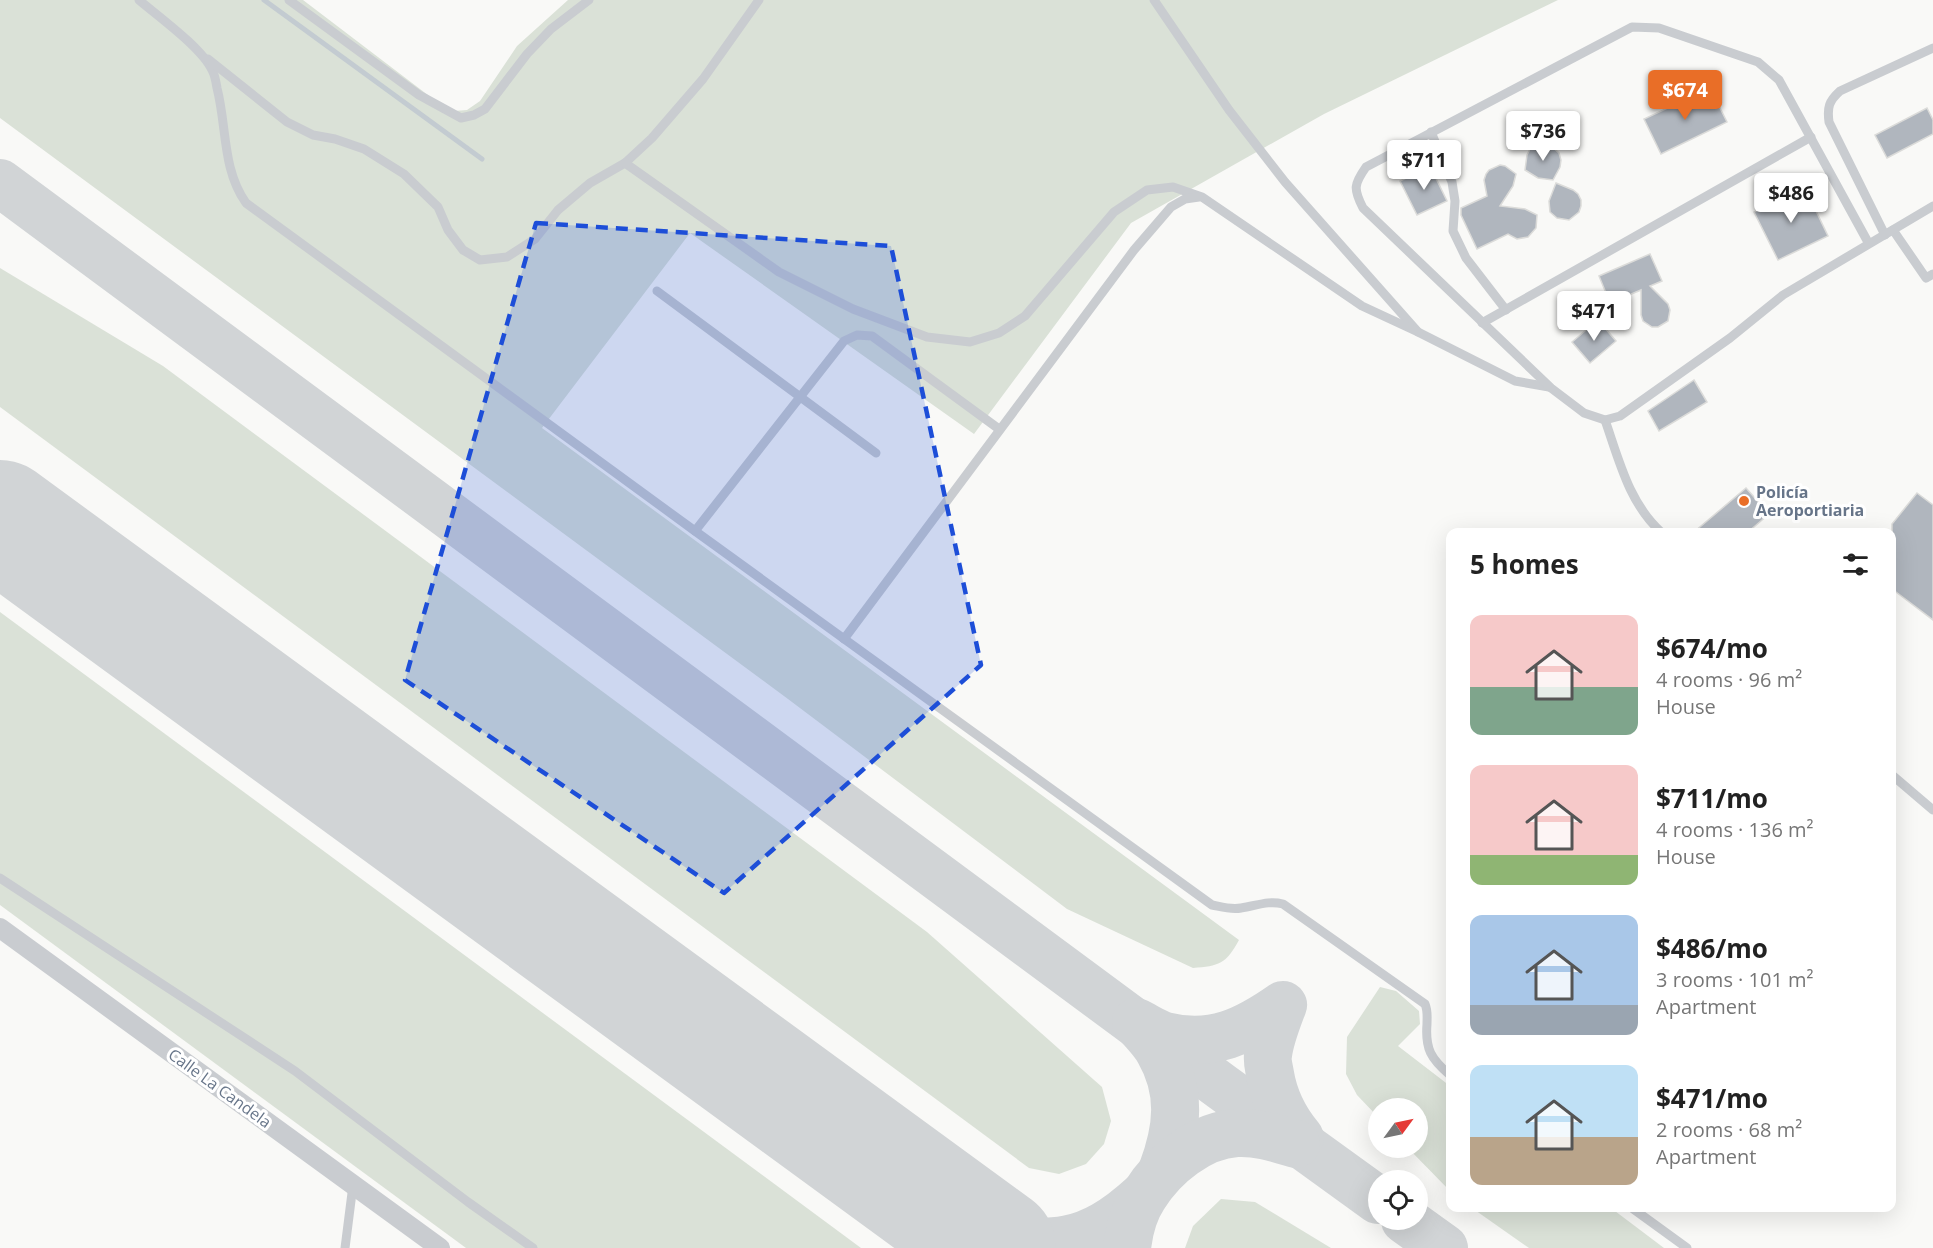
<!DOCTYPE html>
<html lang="en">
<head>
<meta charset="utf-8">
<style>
  :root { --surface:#fff; --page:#f2f2f2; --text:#222; --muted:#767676; --accent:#e96e27 }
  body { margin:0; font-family:"Open Sans",sans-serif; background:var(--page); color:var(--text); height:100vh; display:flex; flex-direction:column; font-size:22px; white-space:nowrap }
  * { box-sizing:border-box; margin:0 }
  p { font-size:20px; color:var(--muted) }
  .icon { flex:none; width:33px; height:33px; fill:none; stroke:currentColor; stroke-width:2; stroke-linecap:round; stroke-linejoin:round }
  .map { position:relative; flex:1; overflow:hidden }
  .drawer { position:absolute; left:1446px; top:528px; width:450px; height:684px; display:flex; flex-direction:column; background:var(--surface); border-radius:12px; box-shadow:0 6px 24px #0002 }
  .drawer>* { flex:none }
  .needle { width:39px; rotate:57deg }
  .fabs { position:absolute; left:1368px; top:1098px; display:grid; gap:12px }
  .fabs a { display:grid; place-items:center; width:60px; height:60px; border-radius:50%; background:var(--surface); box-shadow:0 6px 24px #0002; font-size:30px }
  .price { position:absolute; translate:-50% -51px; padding:0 14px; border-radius:6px; background:#fff; color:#222; font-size:20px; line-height:39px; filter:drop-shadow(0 2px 3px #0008) }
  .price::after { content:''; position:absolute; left:50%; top:36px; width:18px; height:14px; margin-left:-9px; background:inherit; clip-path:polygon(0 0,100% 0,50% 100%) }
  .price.selected { background:var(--accent); color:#fff }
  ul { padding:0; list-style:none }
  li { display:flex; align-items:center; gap:18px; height:150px; padding:0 24px }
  li span { display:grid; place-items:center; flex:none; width:168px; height:120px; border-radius:12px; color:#555 }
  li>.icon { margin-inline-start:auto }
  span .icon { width:72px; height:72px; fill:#fffc; stroke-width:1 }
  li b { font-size:26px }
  h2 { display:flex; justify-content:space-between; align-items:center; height:72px; padding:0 24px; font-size:26px }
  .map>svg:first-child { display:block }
  .green { fill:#dae1d7 }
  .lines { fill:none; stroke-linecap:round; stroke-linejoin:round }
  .stream { stroke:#c3cbd1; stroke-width:5 }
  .taxiway { stroke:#d1d4d6; stroke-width:48 }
  .runway { stroke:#d1d4d6; stroke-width:120 }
  .building { fill:#b0b6be; stroke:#dbdbd9; stroke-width:1.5 }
  .lane { stroke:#c9ccd0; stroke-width:9 }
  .street { stroke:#c9ccd0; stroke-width:20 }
  .marked { fill:#1d4ed8; fill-opacity:0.2; stroke:#1d4ed8; stroke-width:4.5; stroke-dasharray:12 8; stroke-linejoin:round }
  .poi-dot { fill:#e96e27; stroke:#fff; stroke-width:2 }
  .labels { text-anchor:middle; stroke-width:6; stroke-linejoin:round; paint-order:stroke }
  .poi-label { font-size:16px; font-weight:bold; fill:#677589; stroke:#fff; text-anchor:start }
  .street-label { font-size:16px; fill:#677589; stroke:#fff }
</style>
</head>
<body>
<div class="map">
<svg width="1933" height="1248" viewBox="0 0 1933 1248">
  <rect width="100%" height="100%" fill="#f9f9f7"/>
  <g class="green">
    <path d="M 0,0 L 303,0 L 441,105 L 454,111 L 467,110 L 480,101 L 517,46 L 568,0 L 1558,0 L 1324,114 L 1131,223 L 974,434 L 690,233 L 542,428 L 1239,940 C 1226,964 1219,966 1193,968 L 1067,909 L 788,699 L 0,118 Z"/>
    <polygon points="0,268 163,366 927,932 1102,1087 1111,1121 1104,1144 1086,1164 1059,1174 1029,1168 0,407"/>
    <polygon points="0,612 861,1248 466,1248 0,905"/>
    <polygon points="1380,987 1396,991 1419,1011 1420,1024 1398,1046 1450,1086 1450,1191 1408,1148 1418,1148 1418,1108 1378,1108 1378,1117 1357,1095 1346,1074 1347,1037"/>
    <polygon points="1221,1199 1255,1202 1331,1248 1185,1248 1193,1226"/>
    <polygon points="1472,1208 1611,1208 1664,1248 1529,1248"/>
  </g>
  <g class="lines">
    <polyline class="stream" points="264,0 482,159"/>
    <g class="taxiway">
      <polyline points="0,183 1222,1087 1378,1200"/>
      <path d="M 1162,1171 C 1178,1129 1182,1091 1159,1051 C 1153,1040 1143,1031 1136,1022 C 1145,1026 1155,1033 1165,1036 C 1212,1048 1246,1031 1283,1005 C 1277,1021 1270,1038 1268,1055 C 1267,1061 1269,1068 1270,1074 C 1274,1099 1284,1119 1300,1138"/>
      <polyline points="1405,1220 1444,1248"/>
      <path d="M 980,1237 C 1053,1246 1086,1248 1143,1196"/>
      <path d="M 1127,1248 C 1129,1230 1134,1211 1144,1196 C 1163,1165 1200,1135 1237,1133 C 1258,1132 1276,1138 1296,1144"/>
    </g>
    <polyline class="runway" points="0,520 996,1248"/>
  </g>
  <g class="building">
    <polygon points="1710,88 1727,122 1661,154 1644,119"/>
    <polygon points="1927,108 1933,120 1933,134 1887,158 1875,135"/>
    <polygon points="1542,144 1549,144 1559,153 1561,160 1560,167 1553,180 1538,178 1525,170 1527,155 1530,149 1536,145"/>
    <polygon points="1500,165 1505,166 1516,174 1513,186 1500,206 1525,209 1537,215 1536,228 1528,237 1517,239 1508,234 1477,249 1461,215 1461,208 1487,196 1484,180 1486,174 1489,170"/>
    <polygon points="1430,166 1447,201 1417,215 1400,181"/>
    <polygon points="1556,183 1573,190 1578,194 1581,200 1581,206 1579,212 1569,220 1557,218 1550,212 1549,201"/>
    <polygon points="1805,188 1828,236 1778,260 1754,212"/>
    <polygon points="1650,254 1662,281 1650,286 1668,304 1670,310 1668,321 1658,327 1652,327 1643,321 1641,315 1641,290 1610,303 1599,276"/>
    <polygon points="1598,320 1616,341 1590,363 1572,342"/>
    <polygon points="1694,380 1707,402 1659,431 1648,411"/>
    <polygon points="1746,488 1769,514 1748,532 1694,532"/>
    <polygon points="1917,493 1933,505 1933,620 1892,589 1892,524"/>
  </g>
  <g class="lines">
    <g class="lane">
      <path d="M 139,0 C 159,17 202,48 212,70 C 215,75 216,82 217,88 C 227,127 222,169 246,203 L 695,531 L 1212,905 C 1222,907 1231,910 1241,908 C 1256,906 1268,900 1283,904 L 1425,1004 C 1428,1011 1427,1016 1427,1024 C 1425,1049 1431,1059 1450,1075"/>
      <polyline points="289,0 419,95 461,118 474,115 485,109 527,54 551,29 589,0"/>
      <polyline points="1154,0 1229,110 1285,182 1418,332 1515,381 1549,387"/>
      <polyline points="208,59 287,122 313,135 335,139 364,149 404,174 438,207 448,230 463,250 480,260 507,257 535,239 558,210 590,183 625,163 652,138 703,79 759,0"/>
      <polyline points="1431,132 1452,182 1455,201 1453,231 1466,258 1506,310"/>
      <polyline points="625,163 779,272 853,309 927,337 970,342 999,333 1025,316 1114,212 1147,190 1173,187 1202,197 1362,306 1418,332"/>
      <polyline points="1893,230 1926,278 1933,274"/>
      <path d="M 1885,235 L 1829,122 C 1827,107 1829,101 1840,91 L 1933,48"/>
      <path d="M 1869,244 L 1779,80 L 1758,62 L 1659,28 L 1632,27 L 1366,167 C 1354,184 1353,189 1363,208 L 1551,388 L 1584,413 L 1605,420 L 1620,416 L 1730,338 L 1783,295 L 1933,206"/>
      <polyline points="657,291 876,453"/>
      <polyline points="1482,323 1811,137"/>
      <path d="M 1605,420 C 1619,460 1629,503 1661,532"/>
      <polyline points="695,531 844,341 857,335 872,336 999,429"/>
      <polyline points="844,639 1134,250 1171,207 1185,199 1199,197"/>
      <polyline points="1892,775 1933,810"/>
      <polyline points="0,878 295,1071 468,1202 533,1248"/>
      <polyline points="1632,1208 1687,1248"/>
      <polyline points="345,1248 353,1185"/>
    </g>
    <polyline class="street" points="0,928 440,1248"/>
  </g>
  <path class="marked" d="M 536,223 L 891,246 L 981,665 L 724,893 L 405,680 Z"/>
  <circle class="poi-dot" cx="1744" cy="501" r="6"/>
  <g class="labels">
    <g class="poi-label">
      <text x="1756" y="498">Policía<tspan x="1756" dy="18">Aeroportiaria</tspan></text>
    </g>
    <g class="street-label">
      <text transform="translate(220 1088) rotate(36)" y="6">Calle La Candela</text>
    </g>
  </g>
</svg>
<div class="fabs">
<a><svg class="needle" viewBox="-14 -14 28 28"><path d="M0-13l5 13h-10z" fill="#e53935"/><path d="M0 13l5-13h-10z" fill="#767676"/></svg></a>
<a><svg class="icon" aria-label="locate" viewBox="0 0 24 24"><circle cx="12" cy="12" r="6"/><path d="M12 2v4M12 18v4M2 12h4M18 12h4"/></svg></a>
</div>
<b class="price selected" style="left:1685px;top:121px">$674</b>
<b class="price" style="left:1543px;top:162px">$736</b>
<b class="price" style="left:1424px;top:191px">$711</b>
<b class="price" style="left:1791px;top:224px">$486</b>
<b class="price" style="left:1594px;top:342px">$471</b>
<section class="drawer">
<h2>5 homes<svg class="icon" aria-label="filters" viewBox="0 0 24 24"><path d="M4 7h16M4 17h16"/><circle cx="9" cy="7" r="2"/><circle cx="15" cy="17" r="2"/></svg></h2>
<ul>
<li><span style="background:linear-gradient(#f6c9c9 60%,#7fa58c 0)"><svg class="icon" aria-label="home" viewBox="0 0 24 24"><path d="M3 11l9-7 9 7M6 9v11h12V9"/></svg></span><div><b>$674/mo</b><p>4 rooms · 96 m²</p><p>House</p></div></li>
<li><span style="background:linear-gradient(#f6c9c9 75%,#8fb573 0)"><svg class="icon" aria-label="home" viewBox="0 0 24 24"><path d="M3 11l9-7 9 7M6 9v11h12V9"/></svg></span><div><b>$711/mo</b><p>4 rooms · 136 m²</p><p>House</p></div></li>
<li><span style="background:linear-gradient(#a9c7e8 75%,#9aa5b1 0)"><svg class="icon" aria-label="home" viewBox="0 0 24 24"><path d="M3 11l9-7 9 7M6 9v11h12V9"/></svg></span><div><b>$486/mo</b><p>3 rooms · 101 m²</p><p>Apartment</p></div></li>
<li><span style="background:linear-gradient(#bfe0f5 60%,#b9a48a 0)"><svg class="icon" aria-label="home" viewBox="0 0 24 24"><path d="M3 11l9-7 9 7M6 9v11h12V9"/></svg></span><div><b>$471/mo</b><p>2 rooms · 68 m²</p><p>Apartment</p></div></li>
</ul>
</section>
</div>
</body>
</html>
